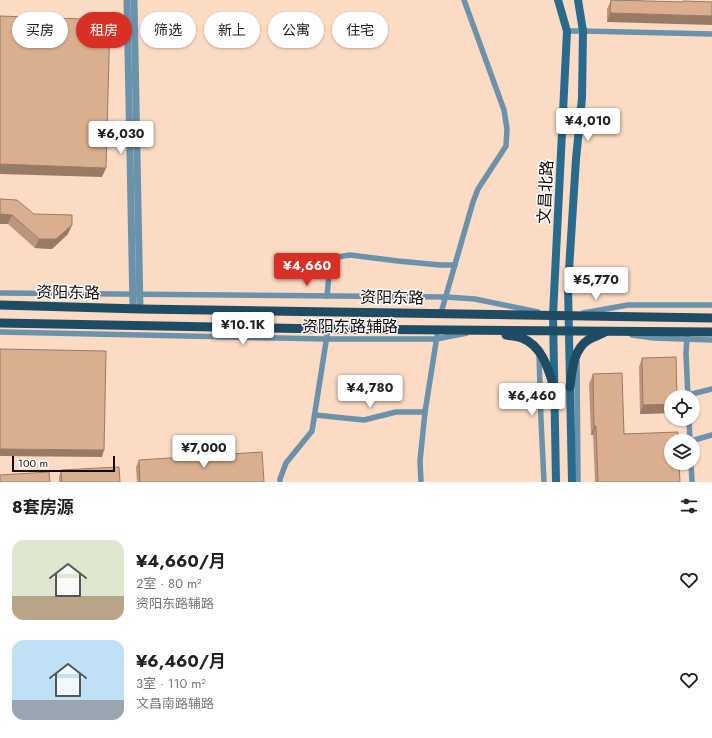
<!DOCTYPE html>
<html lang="zh">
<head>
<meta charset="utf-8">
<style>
  :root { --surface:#fff; --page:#f2f2f2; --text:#202124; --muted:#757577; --accent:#d93025 }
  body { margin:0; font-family:Jost,"Noto Sans SC",sans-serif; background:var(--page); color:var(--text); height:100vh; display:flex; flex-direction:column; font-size:15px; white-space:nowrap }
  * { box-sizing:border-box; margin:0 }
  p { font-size:13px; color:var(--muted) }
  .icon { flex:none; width:22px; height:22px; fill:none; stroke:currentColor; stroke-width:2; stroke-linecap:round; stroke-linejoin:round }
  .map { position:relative; height:482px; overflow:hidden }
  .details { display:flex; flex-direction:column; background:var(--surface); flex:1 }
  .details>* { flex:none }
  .hud { position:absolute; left:12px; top:12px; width:400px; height:36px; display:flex; gap:8px }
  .fabs { position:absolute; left:664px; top:390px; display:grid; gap:8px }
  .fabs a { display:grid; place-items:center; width:36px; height:36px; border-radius:50%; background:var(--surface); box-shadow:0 1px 3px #0004; font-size:20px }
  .scale { position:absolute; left:12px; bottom:10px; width:103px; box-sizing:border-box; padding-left:4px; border:2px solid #140a04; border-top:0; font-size:11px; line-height:14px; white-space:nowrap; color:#140a04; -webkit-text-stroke:3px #fff; paint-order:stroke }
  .price { position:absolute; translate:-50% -34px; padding:0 9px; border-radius:4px; background:#fff; color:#222; font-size:13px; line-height:26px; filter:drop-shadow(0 1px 2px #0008) }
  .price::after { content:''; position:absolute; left:50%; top:24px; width:12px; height:9px; margin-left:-6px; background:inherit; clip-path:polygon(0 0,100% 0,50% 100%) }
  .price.selected { background:var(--accent); color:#fff }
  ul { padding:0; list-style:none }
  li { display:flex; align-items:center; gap:12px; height:100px; padding:0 12px }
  li span { display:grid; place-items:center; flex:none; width:112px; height:80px; border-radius:12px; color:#555 }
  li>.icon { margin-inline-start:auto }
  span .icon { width:48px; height:48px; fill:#fffc; stroke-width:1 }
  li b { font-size:17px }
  h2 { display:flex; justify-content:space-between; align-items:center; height:48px; padding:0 12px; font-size:17px }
  .tag { padding:0 14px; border-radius:18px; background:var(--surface); box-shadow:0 1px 3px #0004; font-size:14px; line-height:36px }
  .tag.selected { background:var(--accent); color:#fff }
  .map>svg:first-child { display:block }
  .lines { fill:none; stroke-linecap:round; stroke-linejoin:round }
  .minor { stroke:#6a92aa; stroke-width:5.5 }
  .tertiary { stroke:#6a92aa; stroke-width:7 }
  .secondary { stroke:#286b8d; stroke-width:8 }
  .primary { stroke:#1e4c64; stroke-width:9 }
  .wall { fill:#bb967c }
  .shaded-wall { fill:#997a65 }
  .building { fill:#daaf90; stroke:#997a65 }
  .labels { text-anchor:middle; stroke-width:3; stroke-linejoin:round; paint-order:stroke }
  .street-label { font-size:16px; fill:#140a04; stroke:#fff }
</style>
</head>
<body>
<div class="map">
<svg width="712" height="482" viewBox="0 0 712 482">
  <rect width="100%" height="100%" fill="#fbdbc4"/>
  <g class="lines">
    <g class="minor">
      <polyline points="567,31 583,31 712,34"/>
      <polyline points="0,293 446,297 475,299 538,312"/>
      <polyline points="327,296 330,264 337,257 350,255 398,261 440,265 455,265"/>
      <polyline points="441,313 473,202 478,189 506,146 507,129 504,110 464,0"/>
      <polyline points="583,313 628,305 712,305"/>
      <polyline points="0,332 326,339 436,339 467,333"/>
      <polyline points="632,335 654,338 712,340"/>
      <polyline points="687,336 686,354 688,397"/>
      <polyline points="539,354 541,420 544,482"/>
      <polyline points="577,362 578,482"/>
      <polyline points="688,395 712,389"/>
      <polyline points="315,415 364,420 396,412 425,412"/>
      <polyline points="689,419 690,441"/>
      <polyline points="691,441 712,435"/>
      <polyline points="691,463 692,482"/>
      <polyline points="280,482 280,479 286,463 312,431 328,329"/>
      <polyline points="421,482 420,461 425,412 437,336"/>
    </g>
    <g class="tertiary">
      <polyline points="127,0 133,309"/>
      <polyline points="134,0 140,309"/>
    </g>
    <g class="secondary">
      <polyline points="556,482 553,315 567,31 558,0"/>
      <polyline points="572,482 568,286 576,159 582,98 583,31 578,0"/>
    </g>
    <g class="primary">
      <polyline points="0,305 140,309 712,318"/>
      <polyline points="0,323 328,329 712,332"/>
      <path d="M 506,335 C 511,336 517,336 522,338 C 542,346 548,368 554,387"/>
      <path d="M 570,387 C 572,371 573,350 588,340 C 593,337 600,335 605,332"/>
    </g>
  </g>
  <g class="wall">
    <polygon points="611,0 683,2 712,2 607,22 607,9"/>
    <polygon points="0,199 34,214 68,234 52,249 35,248 8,224 0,224"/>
    <polygon points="642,358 671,397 671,413 640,414 639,367"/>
    <polygon points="593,374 624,434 680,482 595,482 593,435 591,435 589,384"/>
    <polygon points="139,460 264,482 137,482 136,467"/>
    <polygon points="61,470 120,482 59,482 59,477"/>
  </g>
  <g class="shaded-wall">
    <polygon points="610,13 712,16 712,25 607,22"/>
    <polygon points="0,164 106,168 102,177 0,174"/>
    <polygon points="0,214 12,215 8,224 0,224"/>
    <polygon points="72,225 68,234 52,249 35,248 39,239"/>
    <polygon points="671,404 671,413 640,414 643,405"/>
    <polygon points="594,426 596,426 593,435 591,435"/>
    <polygon points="0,449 104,450 102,457 0,456"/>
  </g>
  <g class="building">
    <polygon points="611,0 683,2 683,1 712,2 712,16 610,13"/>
    <polygon points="0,16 110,20 106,168 0,164"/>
    <polygon points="0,199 17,200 34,214 72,215 72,225 56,239 39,239 12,215 0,214"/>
    <polygon points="0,349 106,351 104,450 0,449"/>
    <polygon points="676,357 677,397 671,397 671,404 643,405 642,358"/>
    <polygon points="622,373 624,434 678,432 678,441 671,441 671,463 679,463 680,482 598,482 596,426 594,426 593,374"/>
    <polygon points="262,452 264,482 140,482 139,460"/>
    <polygon points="119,467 120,482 62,482 61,470"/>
    <polygon points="49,472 50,482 0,482 0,475"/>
  </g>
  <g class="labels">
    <g class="street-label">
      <text transform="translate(545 192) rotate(-87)" y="6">文昌北路</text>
      <text transform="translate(68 292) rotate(1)" y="6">资阳东路</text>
      <text transform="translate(392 297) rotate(1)" y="6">资阳东路</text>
      <text x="350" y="332">资阳东路辅路</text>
    </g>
  </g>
</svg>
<div class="fabs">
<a><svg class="icon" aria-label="locate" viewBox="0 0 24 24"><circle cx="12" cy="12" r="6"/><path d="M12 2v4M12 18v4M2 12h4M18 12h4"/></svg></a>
<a><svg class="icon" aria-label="layers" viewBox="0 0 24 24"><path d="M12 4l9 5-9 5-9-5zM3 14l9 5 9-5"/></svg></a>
</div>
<div class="scale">100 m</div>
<b class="price" style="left:588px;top:142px">¥4,010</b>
<b class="price" style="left:121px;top:155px">¥6,030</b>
<b class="price selected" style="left:307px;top:287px">¥4,660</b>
<b class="price" style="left:596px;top:301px">¥5,770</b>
<b class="price" style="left:243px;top:346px">¥10.1K</b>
<b class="price" style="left:370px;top:409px">¥4,780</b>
<b class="price" style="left:532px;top:417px">¥6,460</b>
<b class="price" style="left:204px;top:469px">¥7,000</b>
<div class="hud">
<a class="tag">买房</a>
<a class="tag selected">租房</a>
<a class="tag">筛选</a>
<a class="tag">新上</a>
<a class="tag">公寓</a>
<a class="tag">住宅</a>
</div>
</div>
<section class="details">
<h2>8套房源<svg class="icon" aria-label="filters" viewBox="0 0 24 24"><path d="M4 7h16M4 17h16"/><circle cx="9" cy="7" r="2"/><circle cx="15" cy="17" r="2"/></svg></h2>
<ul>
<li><span style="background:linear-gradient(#dfe7d0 70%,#b9a48a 0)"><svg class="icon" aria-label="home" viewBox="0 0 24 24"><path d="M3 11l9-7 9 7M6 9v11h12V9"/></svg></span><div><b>¥4,660/月</b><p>2室 · 80 m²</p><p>资阳东路辅路</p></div><svg class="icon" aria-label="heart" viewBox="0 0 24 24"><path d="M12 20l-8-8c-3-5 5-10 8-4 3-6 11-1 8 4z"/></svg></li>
<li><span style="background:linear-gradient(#bfe0f5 75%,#9aa5b1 0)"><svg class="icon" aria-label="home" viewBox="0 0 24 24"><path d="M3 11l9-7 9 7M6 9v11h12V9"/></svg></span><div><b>¥6,460/月</b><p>3室 · 110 m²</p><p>文昌南路辅路</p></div><svg class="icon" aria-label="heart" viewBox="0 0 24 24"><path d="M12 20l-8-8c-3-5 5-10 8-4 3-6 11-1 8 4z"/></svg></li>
</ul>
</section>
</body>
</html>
